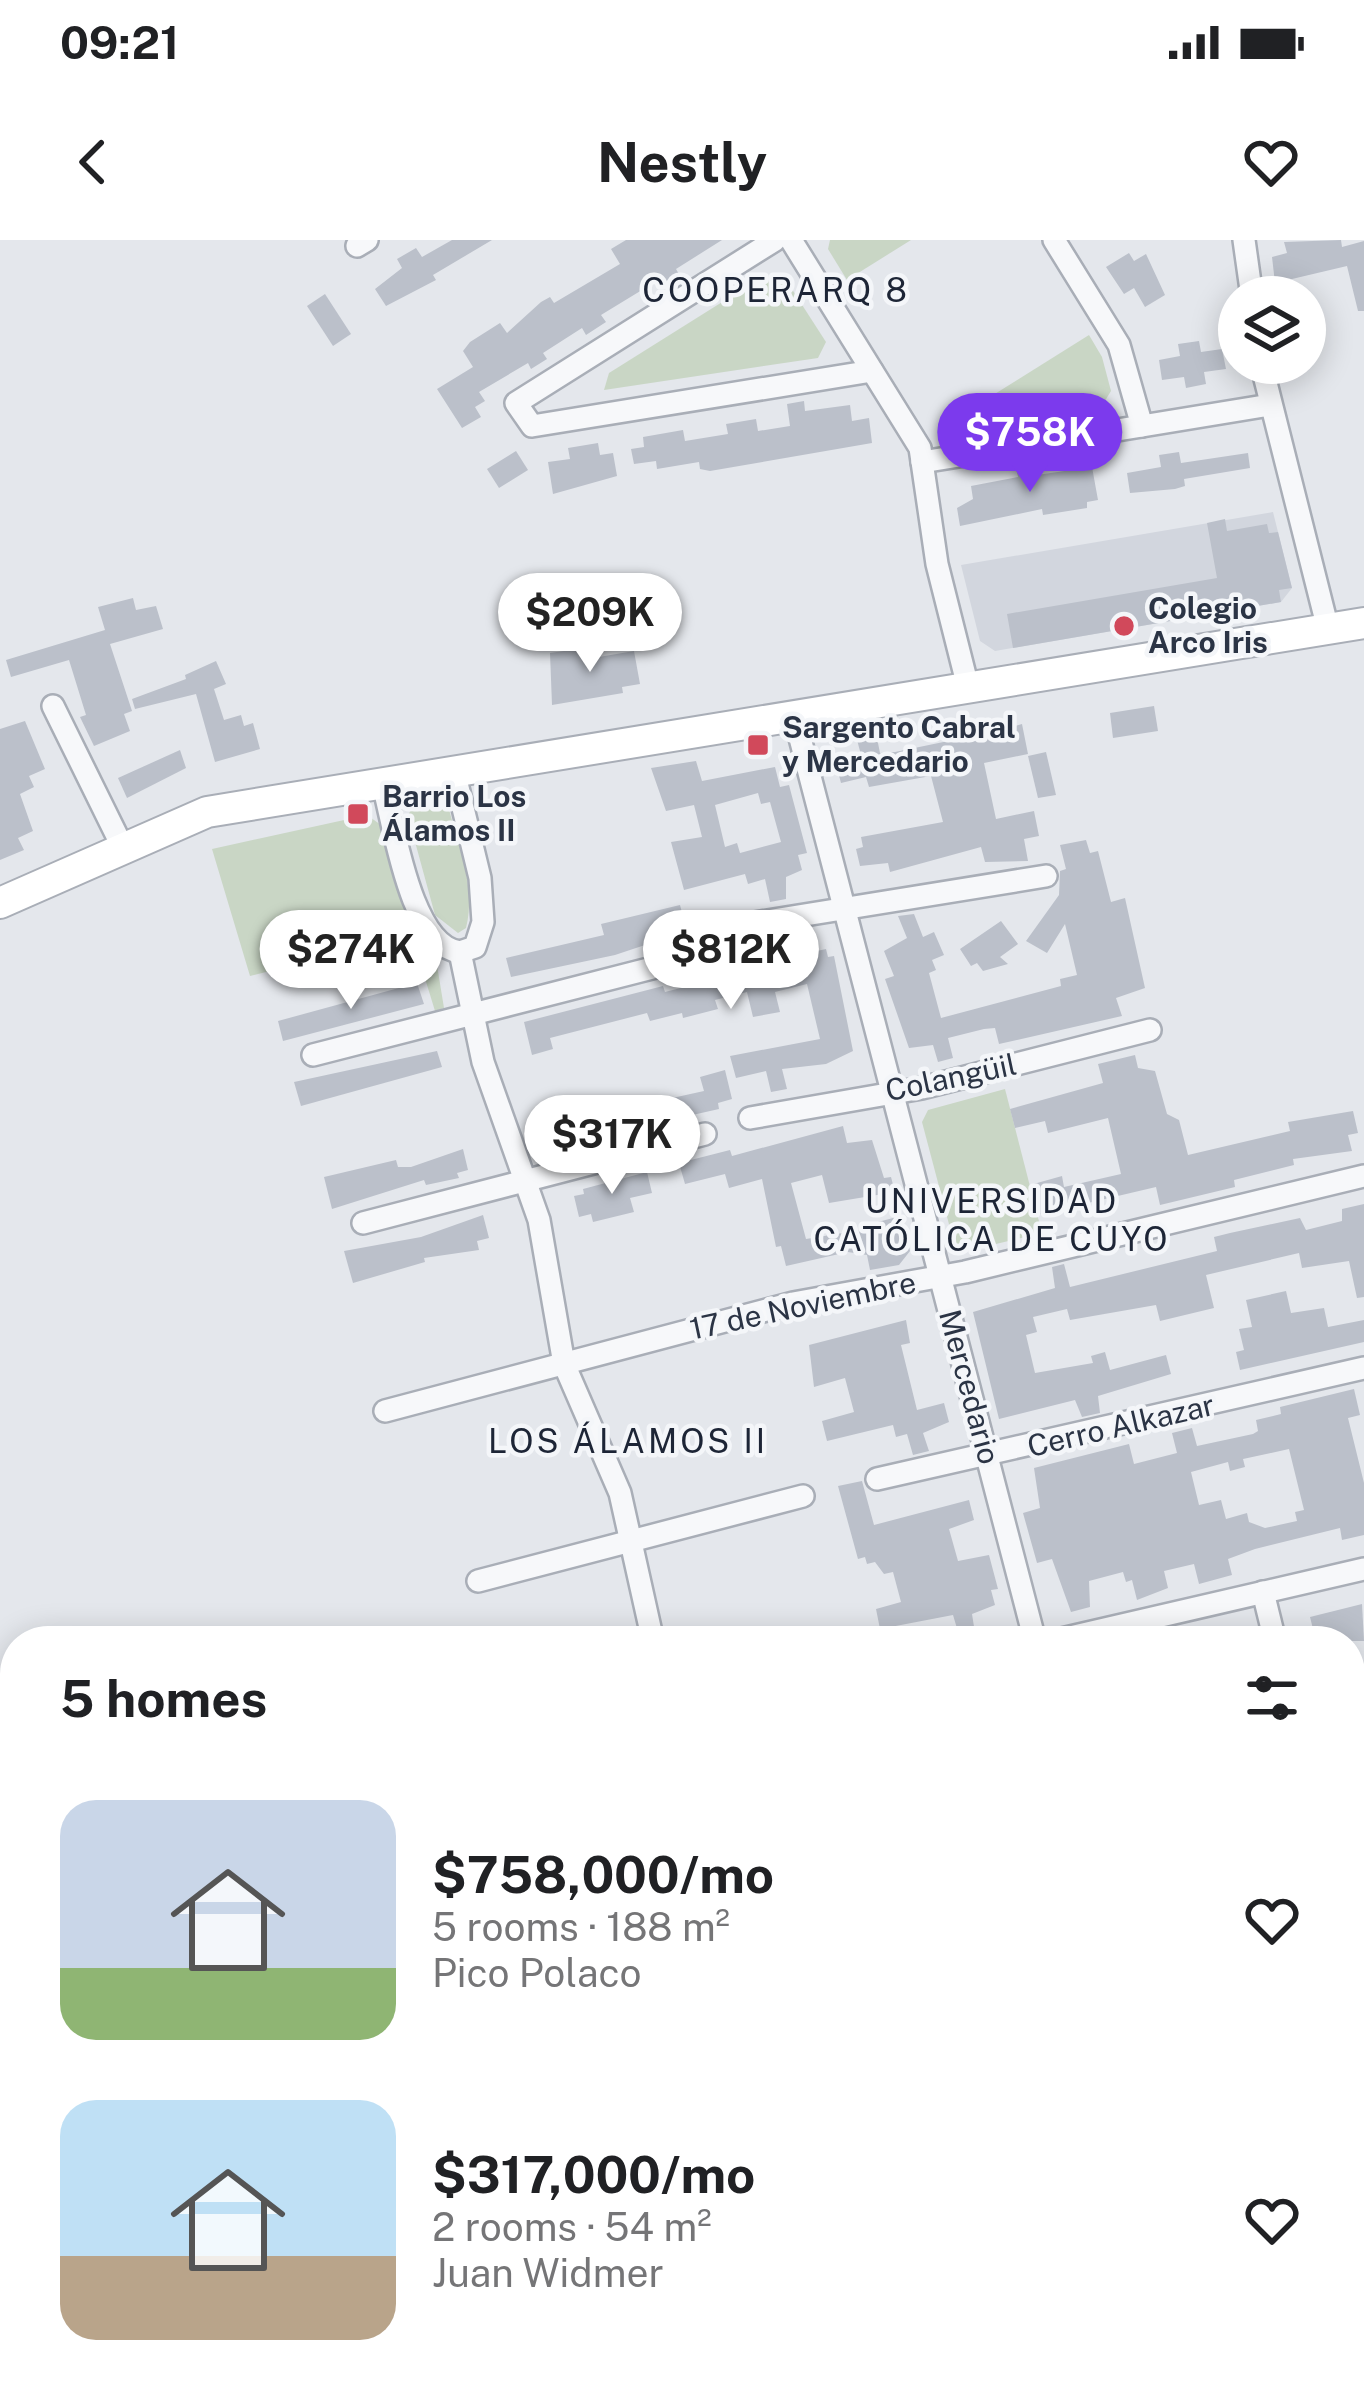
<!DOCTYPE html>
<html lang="en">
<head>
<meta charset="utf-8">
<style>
  :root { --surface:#fff; --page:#f2f2f2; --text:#202124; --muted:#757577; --accent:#7c3aed }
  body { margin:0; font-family:"Public Sans",sans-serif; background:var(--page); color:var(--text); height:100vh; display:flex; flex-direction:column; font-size:45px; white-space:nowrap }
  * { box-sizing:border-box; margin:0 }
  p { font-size:39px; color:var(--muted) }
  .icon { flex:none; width:66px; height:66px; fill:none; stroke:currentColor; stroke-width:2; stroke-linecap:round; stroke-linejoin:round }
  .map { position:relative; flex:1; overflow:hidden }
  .side { position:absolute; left:0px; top:1386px; width:1365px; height:768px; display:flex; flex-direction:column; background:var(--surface); border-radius:48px 48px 0 0; box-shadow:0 6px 30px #0003 }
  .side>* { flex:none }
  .tools { position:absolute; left:1218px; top:36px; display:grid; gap:24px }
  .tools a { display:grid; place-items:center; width:108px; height:108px; border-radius:50%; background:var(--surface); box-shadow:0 6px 30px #0003; font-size:60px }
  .price { position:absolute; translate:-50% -102px; padding:0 27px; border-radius:42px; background:#fff; color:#222; font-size:39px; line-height:78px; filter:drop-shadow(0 3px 6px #0008) }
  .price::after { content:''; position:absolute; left:50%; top:72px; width:36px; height:27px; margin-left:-18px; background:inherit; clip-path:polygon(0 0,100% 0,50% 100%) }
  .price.active { background:var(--accent); color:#fff }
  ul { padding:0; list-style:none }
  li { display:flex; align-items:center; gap:36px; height:300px; padding:0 60px }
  li span { display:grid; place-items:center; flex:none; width:336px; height:240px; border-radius:36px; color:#555 }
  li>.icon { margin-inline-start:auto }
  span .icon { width:144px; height:144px; fill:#fffc; stroke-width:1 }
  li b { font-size:51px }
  h2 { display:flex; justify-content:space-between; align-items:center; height:144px; padding:0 60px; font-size:51px }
  .status { display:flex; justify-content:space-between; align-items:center; height:84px; padding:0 60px; background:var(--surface); direction:ltr }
  .status svg { height:33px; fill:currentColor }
  header { display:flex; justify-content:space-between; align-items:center; height:156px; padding:0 60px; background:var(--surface); font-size:54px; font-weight:700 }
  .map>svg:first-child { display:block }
  .built { fill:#d2d6de }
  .green { fill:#c9d6c5 }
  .building { fill:#bbc0ca; fill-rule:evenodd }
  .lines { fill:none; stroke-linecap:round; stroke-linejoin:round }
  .minor-casing { stroke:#a9aeb7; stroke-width:26 }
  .secondary-casing { stroke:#a9aeb7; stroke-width:34 }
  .minor { stroke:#f7f8fa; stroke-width:21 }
  .secondary { stroke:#fff; stroke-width:30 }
  .poi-dot { fill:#d1495b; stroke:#f4f6f9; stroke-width:4.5 }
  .labels { text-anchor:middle; stroke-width:9; stroke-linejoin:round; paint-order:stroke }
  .poi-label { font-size:30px; font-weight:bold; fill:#2b3445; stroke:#f4f6f9; text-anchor:start }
  .street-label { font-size:30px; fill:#2b3445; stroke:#f4f6f9 }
  .neighbourhood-label { font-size:33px; letter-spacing:3px; fill:#1d2536; stroke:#f4f6f9 }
</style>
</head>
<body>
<div class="status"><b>09:21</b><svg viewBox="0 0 49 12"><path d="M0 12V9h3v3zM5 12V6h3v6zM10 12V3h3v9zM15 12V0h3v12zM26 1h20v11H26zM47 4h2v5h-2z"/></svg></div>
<header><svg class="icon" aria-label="back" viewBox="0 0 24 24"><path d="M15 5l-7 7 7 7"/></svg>Nestly<svg class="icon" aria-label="heart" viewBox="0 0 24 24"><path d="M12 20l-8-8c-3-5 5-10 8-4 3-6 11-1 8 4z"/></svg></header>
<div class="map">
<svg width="1364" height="2154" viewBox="0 0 1364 2154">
  <rect width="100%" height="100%" fill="#e4e7ec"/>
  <polygon class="built" points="1273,272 1292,348 1281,362 995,411 980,401 961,325"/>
  <g class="green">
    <polygon points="830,0 911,0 847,40 828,9"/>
    <polygon points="765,35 786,40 826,102 818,118 604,150 609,133"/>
    <polygon points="1089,95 1102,117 1111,151 1100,169 959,191 945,185"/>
    <path d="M 440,562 L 448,565 C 457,604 477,647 466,688 L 458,693 L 435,675 L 408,576 L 412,567 Z"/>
    <polygon points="367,575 381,585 412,696 436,719 444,768 435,771 412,696 250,736 212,609"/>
    <polygon points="1005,849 1042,993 962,1012 955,1007 922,882 928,870"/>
    <polygon points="1350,1797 1364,1978 1350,1964"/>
  </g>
  <g class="building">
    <polygon points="452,0 492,0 433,35 436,40 386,66 375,49 402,28 397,19 416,8 422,17"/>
    <polygon points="626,0 722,0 676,29 680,36 664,46 660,39 601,75 606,82 586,95 582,88 543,113 547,119 531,129 528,123 479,152 485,161 475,167 481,177 462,188 437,149 473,127 463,111 470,102 500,83 507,93 541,62 550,57 554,63 620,24 611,9"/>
    <polygon points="1341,0 1342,7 1364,1 1364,71 1358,71 1347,26 1275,43 1272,17 1287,13 1284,2"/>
    <polygon points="1129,13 1134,21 1146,14 1165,55 1145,67 1134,48 1124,54 1106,27"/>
    <polygon points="325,54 351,94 333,106 307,66"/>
    <polygon points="1199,101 1201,112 1222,109 1226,129 1204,132 1206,144 1186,148 1184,137 1162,140 1159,120 1180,116 1178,104"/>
    <polygon points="804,161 805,171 850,165 852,181 869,178 872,203 710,231 700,229 699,222 657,229 656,221 634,224 631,209 644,207 643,197 683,190 685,201 728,194 726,184 756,179 758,191 790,186 787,164"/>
    <polygon points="598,203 600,215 613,213 617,236 553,254 548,222 570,219 568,208"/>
    <polygon points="516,211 528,230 499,248 487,229"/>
    <polygon points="1179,212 1181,223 1248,213 1250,228 1184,239 1185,246 1175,249 1130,253 1127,233 1161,227 1159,215"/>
    <polygon points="1035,225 1037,235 1092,227 1098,260 1087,262 1087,268 1043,275 1042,269 960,286 957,268 973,259 971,246 1018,237 1016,228"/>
    <polygon points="1225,279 1227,291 1267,284 1269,293 1278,292 1292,348 1279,350 1281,362 1013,408 1007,374 1217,338 1207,283"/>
    <polygon points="133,358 136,370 156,366 163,389 110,404 132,471 124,474 130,491 94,506 80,477 86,475 69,420 11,437 6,420 105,390 98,367"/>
    <polygon points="591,407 593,418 634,411 640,444 622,447 623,453 552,465 550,413"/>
    <polygon points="216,421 226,444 214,449 224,480 241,475 244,486 253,483 260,509 215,522 196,454 135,469 132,459 186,439 185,435"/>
    <polygon points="1154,466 1158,491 1113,498 1110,473"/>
    <polygon points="1013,477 1015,486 1022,484 1028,514 984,523 996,579 1034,571 1039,596 1024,599 1028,621 985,622 981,607 890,632 888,623 860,626 856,609 863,607 861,597 943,582 931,536 869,547 866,537 841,543 836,524 861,515 856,496 876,493 880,513 895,512 987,493 985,483"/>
    <polygon points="25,481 45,529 29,536 34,547 20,554 33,591 18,598 24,610 0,620 0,489"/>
    <polygon points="180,510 186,528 127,558 118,538"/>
    <polygon points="1046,512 1056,555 1038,558 1028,516"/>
    <path d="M 696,521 L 702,541 L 775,527 L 780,547 L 789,545 L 807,613 L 798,615 L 802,630 L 786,637 L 786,659 L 770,662 L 765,639 L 748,644 L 745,634 L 684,650 L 671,602 L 702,597 L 694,565 L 666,571 L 651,528 ZM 758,553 L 761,564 L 770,562 L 781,602 L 740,613 L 737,603 L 725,607 L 715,565 Z"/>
    <polygon points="1086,600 1090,613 1098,611 1111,662 1125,658 1145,748 1116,758 1122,776 999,804 995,788 984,789 948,798 953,818 938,822 933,805 909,808 885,739 894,736 884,711 907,698 898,676 914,674 923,697 934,692 944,715 932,720 936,730 929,733 941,778 1061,746 1060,739 1077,735 1065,684 1047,713 1026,701 1059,655 1060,631 1066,629 1060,605"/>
    <polygon points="680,665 687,691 615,715 511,737 506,718 604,695 601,684"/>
    <polygon points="1001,681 1018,704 1000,717 1008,724 983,731 977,723 971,726 960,709"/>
    <polygon points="826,709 828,717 834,716 853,811 826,824 782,829 787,849 771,852 766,831 736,838 730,816 820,799 807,744 775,752 780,772 753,777 747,752 715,760 718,769 683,778 682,773 650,781 647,773 550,798 553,809 532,815 524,782 663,746 665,752 708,741 706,734 759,724 758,719 775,715 776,720"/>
    <polygon points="417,743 424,764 283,801 278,781"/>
    <polygon points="437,811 442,827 301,866 294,842"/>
    <polygon points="1135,815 1138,828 1155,831 1167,874 1179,880 1188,915 1290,891 1288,882 1353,871 1358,893 1348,895 1352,911 1293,919 1294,925 1234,940 1235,947 1160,965 1156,947 1037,975 1030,945 1062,936 1064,947 1121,934 1108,878 1048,893 1045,881 1015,888 1010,869 1103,843 1098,824"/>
    <polygon points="725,830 732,859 718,863 719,869 559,905 551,876 625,861 627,868 704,851 700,837"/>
    <polygon points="843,886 847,903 872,900 884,938 891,937 895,952 829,963 822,935 791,943 806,999 867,989 866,985 901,976 910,1011 899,1025 870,1030 867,1015 848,1012 786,1026 781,1006 776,1007 762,939 729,948 725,934 685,944 679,923 730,910 732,916"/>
    <polygon points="463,909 468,930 457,933 459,938 426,945 424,940 332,969 324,937 396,920 398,927 411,927"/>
    <polygon points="647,932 652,953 630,958 634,972 593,982 591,974 579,977 574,956 584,954 583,949"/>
    <polygon points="1364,964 1364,1057 1357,1058 1349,1021 1302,1028 1299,1013 1206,1035 1214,1068 1160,1081 1156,1065 1070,1080 1067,1069 1033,1077 1037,1092 1026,1095 1035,1133 1093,1123 1091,1116 1105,1112 1110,1130 1166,1115 1171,1134 1098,1156 1100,1173 1082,1177 1075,1160 999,1179 973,1072 1055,1048 1052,1027 1064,1024 1070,1047 1217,1011 1214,997 1230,993 1300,978 1306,990 1342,981 1342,969"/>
    <polygon points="483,975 489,998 477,1001 479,1010 424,1018 425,1022 353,1043 344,1011 421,997"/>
    <polygon points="1286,1051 1291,1073 1324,1068 1328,1087 1364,1080 1364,1102 1240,1130 1236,1112 1244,1110 1239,1089 1252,1087 1246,1060"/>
    <polygon points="906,1080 910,1103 901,1105 917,1170 944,1163 949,1182 923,1193 929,1211 913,1215 907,1194 896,1197 893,1185 827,1201 822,1181 854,1172 845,1138 814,1147 809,1105"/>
    <path d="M 1354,1149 L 1360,1175 L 1348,1178 L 1364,1243 L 1364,1295 L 1342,1300 L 1340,1288 L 1255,1309 L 1228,1319 L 1232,1335 L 1199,1344 L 1194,1324 L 1164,1331 L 1168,1348 L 1137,1360 L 1132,1340 L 1126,1342 L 1123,1332 L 1089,1341 L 1090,1367 L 1071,1372 L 1052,1319 L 1037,1323 L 1023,1273 L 1040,1268 L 1034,1228 L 1129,1204 L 1134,1224 L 1177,1213 L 1172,1193 L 1192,1188 L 1197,1206 L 1253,1194 L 1258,1191 L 1256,1180 L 1281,1174 L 1280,1167 ZM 1289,1209 L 1304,1270 L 1295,1272 L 1297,1281 L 1265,1288 L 1249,1282 L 1247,1273 L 1226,1279 L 1221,1260 L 1199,1265 L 1191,1232 L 1228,1222 L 1230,1231 L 1245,1227 L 1243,1219 Z"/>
    <polygon points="862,1241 874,1285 969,1260 974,1280 949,1289 958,1321 989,1315 998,1349 991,1350 995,1365 972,1374 975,1393 959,1395 953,1375 880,1389 876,1369 901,1362 893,1332 884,1334 875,1322 867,1324 865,1317 858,1319 838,1246"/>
    <polygon points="1362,1364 1364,1401 1316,1401 1310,1377"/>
  </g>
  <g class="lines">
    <defs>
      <g id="minor">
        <polyline points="775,0 516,163 532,186 872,131"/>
        <polyline points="791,0 920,208 937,324 968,447"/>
        <polyline points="1054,0 1119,105 1142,186"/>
        <polyline points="1244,0 1252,57"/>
        <polyline points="357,6 367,0"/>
        <polyline points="1261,123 1328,389"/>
        <polyline points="922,222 1270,165"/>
        <polyline points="53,466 123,608"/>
        <polyline points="794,475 1035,1401"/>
        <path d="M 382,541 C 394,584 410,706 460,712 L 475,707 L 483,682 L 480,638 L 454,531"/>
        <polyline points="730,687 1046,636"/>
        <polyline points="460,712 483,822 539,980 564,1124 620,1253 653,1401"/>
        <polyline points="313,815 664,725"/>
        <polyline points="750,878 922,848 1150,790"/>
        <polyline points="363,983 705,894"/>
        <polyline points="385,1171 793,1063 965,1032 1364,936"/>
        <polyline points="877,1239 1364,1128"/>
        <polyline points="478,1341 803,1256"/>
        <polyline points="1263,1352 1275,1401"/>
        <polyline points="1053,1401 1364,1329"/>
        <polyline points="1350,1676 1364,1670"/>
        <polyline points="1350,1725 1364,1720"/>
        <polyline points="1350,2058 1364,2054"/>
        <polyline points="300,2139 305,2154"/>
        <polyline points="745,2139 751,2154"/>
        <polyline points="1232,2147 1250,2139"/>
        <polyline points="491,2154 509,2139"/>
        <polyline points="962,2154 974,2139"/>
      </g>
      <polyline id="secondary" points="0,663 207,572 1364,383"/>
    </defs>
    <use href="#minor" class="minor-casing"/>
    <use href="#secondary" class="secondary-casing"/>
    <use href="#minor" class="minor"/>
    <use href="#secondary" class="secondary"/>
  </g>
  <g class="poi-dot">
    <circle cx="1124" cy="386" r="12"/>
    <rect x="746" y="493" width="24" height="24" rx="6"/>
    <rect x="346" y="562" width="24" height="24" rx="6"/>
  </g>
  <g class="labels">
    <g class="poi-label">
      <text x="1148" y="379">Colegio<tspan x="1148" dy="34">Arco Iris</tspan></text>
      <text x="782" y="498">Sargento Cabral<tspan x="782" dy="34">y Mercedario</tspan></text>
      <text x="382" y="567">Barrio Los<tspan x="382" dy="34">Álamos II</tspan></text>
    </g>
    <g class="street-label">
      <text transform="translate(951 838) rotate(-12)" y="10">Colangüil</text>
      <text transform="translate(803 1066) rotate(-12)" y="10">17 de Noviembre</text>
      <text transform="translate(969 1147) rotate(75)" y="10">Mercedario</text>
      <text transform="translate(1121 1186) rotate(-13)" y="10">Cerro Alkazar</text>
    </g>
    <g class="neighbourhood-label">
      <text x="776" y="62">COOPERARQ 8</text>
      <text x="992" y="973">UNIVERSIDAD<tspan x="992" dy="38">CATÓLICA DE CUYO</tspan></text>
      <text x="628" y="1213">LOS ÁLAMOS II</text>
    </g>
  </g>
</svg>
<div class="tools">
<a><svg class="icon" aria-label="layers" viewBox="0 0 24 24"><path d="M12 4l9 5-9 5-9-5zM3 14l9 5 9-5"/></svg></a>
</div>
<b class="price active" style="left:1030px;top:255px">$758K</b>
<b class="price" style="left:590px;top:435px">$209K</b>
<b class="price" style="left:351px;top:772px">$274K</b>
<b class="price" style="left:731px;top:772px">$812K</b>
<b class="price" style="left:612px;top:957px">$317K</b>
<section class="side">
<h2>5 homes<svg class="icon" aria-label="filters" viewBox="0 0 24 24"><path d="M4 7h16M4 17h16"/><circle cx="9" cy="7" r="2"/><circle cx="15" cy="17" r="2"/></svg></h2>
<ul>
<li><span style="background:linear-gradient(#c9d6e8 70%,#8fb573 0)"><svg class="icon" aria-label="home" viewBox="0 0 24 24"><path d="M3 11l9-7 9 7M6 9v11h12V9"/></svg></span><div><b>$758,000/mo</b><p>5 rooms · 188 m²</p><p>Pico Polaco</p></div><svg class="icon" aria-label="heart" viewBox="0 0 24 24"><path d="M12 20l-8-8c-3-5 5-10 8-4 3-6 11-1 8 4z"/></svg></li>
<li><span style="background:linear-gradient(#bfe0f5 65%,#b9a48a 0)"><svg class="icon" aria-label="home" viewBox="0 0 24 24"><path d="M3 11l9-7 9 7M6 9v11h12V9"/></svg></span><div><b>$317,000/mo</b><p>2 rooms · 54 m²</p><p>Juan Widmer</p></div><svg class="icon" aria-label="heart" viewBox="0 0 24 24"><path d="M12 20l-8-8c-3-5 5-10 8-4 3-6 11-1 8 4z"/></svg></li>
</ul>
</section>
</div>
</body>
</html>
